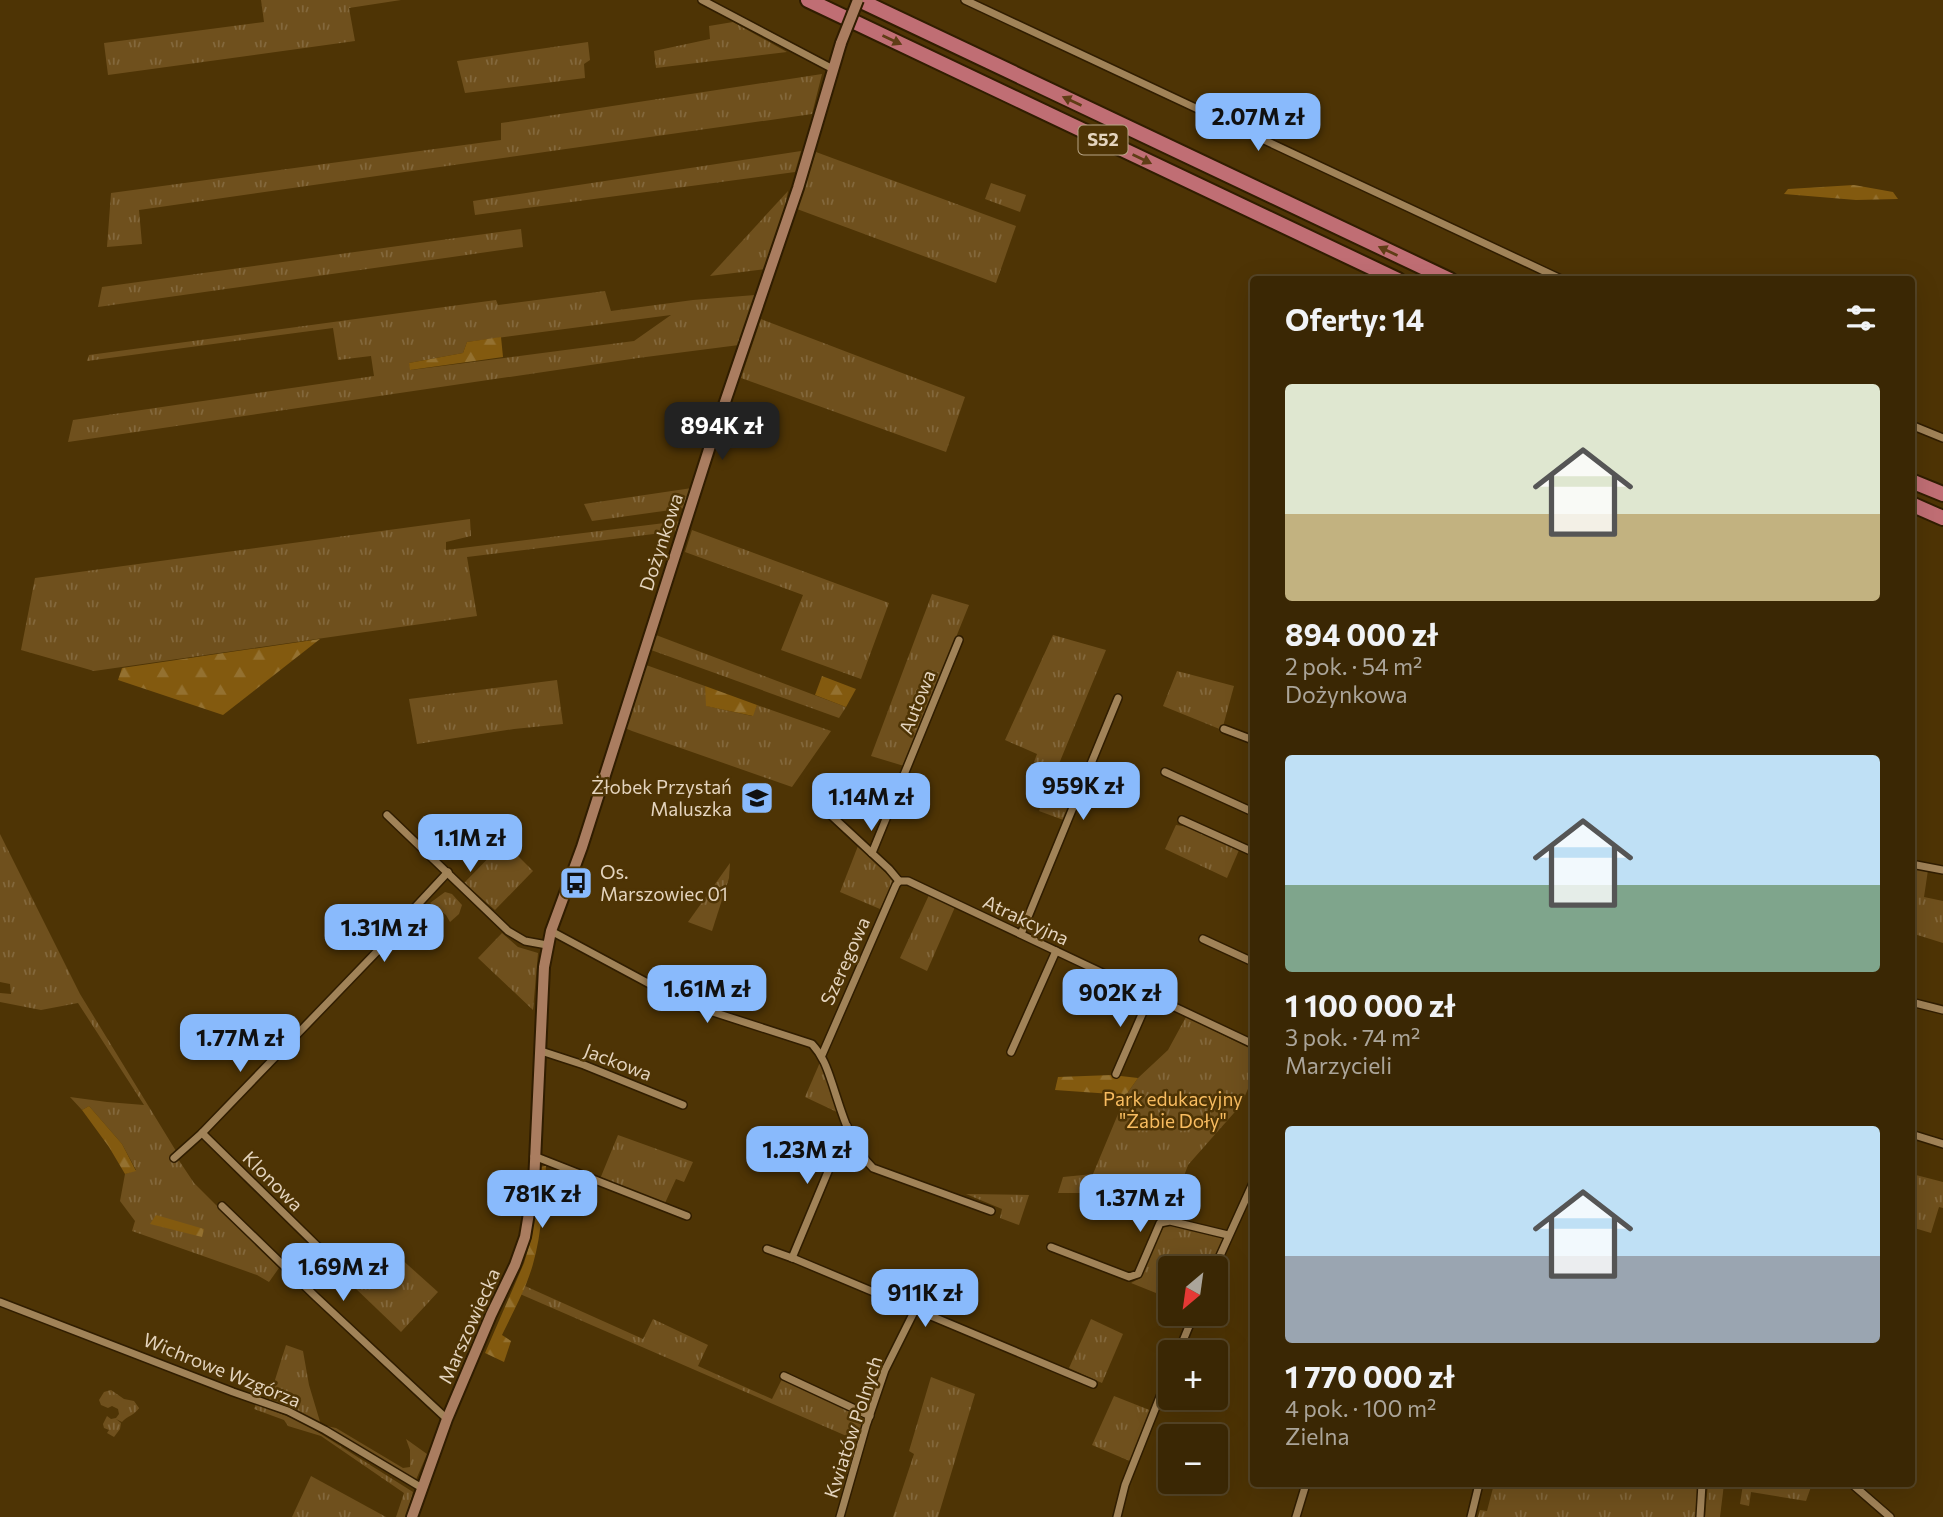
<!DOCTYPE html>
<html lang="pl">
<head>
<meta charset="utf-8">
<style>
  :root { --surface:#3a2704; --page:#453313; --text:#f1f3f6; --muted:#aba59a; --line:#544426; --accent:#89bafc }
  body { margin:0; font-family:Commissioner,sans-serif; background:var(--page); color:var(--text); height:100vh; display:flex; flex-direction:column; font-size:26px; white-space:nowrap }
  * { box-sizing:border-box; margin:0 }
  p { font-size:23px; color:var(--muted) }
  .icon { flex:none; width:38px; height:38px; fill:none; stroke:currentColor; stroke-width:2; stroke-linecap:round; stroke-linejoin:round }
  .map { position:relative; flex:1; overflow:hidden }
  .side { position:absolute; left:1250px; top:276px; width:665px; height:1211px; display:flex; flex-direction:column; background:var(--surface); border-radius:7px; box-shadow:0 7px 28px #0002,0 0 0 2px var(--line) }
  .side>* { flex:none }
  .needle { width:46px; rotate:209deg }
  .controls { position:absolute; left:1158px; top:1256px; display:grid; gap:14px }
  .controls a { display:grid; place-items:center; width:70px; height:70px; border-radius:7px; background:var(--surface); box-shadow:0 7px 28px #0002,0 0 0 2px var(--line); font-size:35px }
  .price { position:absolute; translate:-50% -60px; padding:0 16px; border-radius:14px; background:var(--accent); color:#111; font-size:23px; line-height:46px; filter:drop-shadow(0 2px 4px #0008) }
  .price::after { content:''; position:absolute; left:50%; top:42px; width:21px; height:16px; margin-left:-10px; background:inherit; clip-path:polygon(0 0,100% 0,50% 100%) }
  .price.on { background:#222; color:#fff }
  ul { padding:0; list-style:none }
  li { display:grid; align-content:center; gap:14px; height:371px; padding:0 35px }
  li span { display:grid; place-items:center; height:217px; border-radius:7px; color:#555 }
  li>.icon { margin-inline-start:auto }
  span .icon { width:126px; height:126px; fill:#fffc; stroke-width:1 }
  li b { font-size:30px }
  h2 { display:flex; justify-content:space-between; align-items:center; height:84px; padding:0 35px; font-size:30px }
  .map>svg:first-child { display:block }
  .grass { fill:url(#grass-tufts); fill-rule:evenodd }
  .forest { fill:url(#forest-firs) }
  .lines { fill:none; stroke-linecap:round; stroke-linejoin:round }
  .street-casing { stroke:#301d00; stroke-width:10 }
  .secondary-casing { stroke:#301d00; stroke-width:14 }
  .highway-casing { stroke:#301d00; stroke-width:18 }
  .street { stroke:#a18358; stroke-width:7 }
  .secondary { stroke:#aa7d60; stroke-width:10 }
  .highway { stroke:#c06e74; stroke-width:14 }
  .secondary-bridge-casing { stroke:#301d00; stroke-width:14; stroke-linecap:butt }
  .secondary-bridge { stroke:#aa7d60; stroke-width:10 }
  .oneway { fill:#5f3d16 }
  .labels { text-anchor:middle; stroke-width:5; stroke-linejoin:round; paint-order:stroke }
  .shield { fill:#4e3405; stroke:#b7a486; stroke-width:2 }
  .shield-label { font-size:18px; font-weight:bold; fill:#e4d4be }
  .street-label { font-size:19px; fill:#e4d4be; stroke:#4e3405 }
  .poi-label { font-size:19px; fill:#e4d4be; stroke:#4e3405; text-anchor:end }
  .park-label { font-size:19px; fill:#f8bc60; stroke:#4e3405 }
</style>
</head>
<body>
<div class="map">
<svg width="1943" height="1517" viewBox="0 0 1943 1517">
  <defs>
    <pattern id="grass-tufts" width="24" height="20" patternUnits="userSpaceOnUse" patternTransform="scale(1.75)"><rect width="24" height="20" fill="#6f501d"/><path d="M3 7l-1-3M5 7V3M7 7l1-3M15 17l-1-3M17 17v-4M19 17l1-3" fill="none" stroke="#83683c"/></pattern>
    <pattern id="forest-firs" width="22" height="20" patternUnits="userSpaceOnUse" patternTransform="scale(1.75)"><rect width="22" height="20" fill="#835a0f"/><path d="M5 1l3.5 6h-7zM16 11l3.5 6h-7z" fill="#947130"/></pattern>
  </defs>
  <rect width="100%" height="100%" fill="#4e3405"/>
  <g class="grass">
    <polygon points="261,0 401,0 349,8 355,41 108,75 104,43 264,22"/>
    <polygon points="733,22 787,52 656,68 654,51 710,39 709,26"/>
    <polygon points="588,42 590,60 584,64 585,78 465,93 457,61"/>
    <polygon points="822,74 812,114 139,210 142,244 107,247 111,193 501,140 501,123"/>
    <polygon points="801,151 795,172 475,215 473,201"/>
    <polygon points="816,152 1016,226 996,283 797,209"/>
    <polygon points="991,183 1026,195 1020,212 985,199"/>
    <polygon points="788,191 785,207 765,269 710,276"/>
    <polygon points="521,229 523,247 98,307 102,287"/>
    <path d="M 605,291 L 611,311 L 693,300 L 755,295 L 739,345 L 638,358 L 68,442 L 73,420 L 374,376 L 371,356 L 338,360 L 333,328 L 87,361 L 89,355 L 496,300 L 498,305 ZM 671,315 L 634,341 L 411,370 L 409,363 L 463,353 L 467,342 Z"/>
    <polygon points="761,319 965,397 946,452 741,378"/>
    <polygon points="692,488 685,508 592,521 584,504"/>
    <polygon points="470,519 471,536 446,542 446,550 681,521 678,531 467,557 477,616 94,671 21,650 35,578"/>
    <polygon points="692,530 889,603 861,679 781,650 803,595 685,552"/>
    <polygon points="932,594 969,605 904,766 871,756"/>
    <polygon points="656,635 846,707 839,718 651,650"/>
    <polygon points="1053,635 1106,650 1056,771 1081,783 1066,821 1039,811 1055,771 1034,762 1037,754 1005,740"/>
    <polygon points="646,665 705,686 707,706 752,716 757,705 831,731 792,787 632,731 625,728"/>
    <polygon points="1177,671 1234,686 1222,730 1163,706"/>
    <polygon points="557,680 563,724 514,729 417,744 409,699"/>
    <polygon points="1176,825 1189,827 1239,850 1227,878 1165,849"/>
    <polygon points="0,834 80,994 176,1151 174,1153 194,1183 279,1268 269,1282 257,1275 132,1231 135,1221 120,1201 125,1174 136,1170 122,1144 89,1106 82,1110 70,1097 107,1102 144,1105 78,1003 41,1010 0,1002 0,993 11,994 10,984 0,982"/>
    <polygon points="504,842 533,871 495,910 464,883"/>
    <polygon points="858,846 894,881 880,909 840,892"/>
    <polygon points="730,863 729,878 712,931 688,922"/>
    <polygon points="1911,866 1928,870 1924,897 1943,901 1943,943 1911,933"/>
    <polygon points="445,892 452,894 462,905 459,914 450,922 446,915 430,903"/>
    <polygon points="929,895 955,907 927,971 900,958"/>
    <polygon points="502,933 518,947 538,953 533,1010 478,958"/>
    <polygon points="1186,1017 1253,1050 1253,1077 1241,1105 1188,1165 1169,1218 1088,1193 1058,1193 1063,1177 1093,1174 1126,1095 1138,1078 1168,1050"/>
    <polygon points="821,1060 839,1113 805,1097"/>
    <polygon points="618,1135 693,1162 684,1182 676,1179 665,1203 600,1179"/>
    <polygon points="1916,1175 1943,1182 1943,1208 1939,1207 1931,1233 1911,1227 1911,1189"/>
    <polygon points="966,1194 1029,1195 1019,1225 1000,1218 1002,1209"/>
    <polygon points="1171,1223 1222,1238 1223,1242 1212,1269 1171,1269 1171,1299 1131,1283 1140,1278 1163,1228"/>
    <polygon points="389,1248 438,1292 401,1332 353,1286"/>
    <polygon points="525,1286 643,1339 653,1319 708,1345 698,1366 772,1399 782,1379 866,1418 858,1441 520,1294"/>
    <polygon points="1091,1319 1123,1334 1102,1383 1069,1368"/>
    <polygon points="286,1345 303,1351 309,1385 321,1425 336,1428 403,1468 410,1467 410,1450 406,1439 427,1454 415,1482 268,1402"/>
    <polygon points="931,1377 975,1394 938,1517 893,1517 914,1454 909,1451"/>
    <path d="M 111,1390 L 124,1399 L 134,1401 L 139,1408 C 135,1415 127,1416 122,1422 L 116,1419 L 121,1423 L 120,1429 L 114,1437 L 107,1433 L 109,1430 L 104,1428 L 103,1424 L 107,1416 L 111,1419 L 116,1418 L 119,1414 L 118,1409 L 112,1406 L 108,1408 L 101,1405 L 99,1400 L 104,1392 Z"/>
    <polygon points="1114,1396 1152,1411 1132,1462 1092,1445"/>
    <polygon points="256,1404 302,1422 413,1492 406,1517 396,1517 404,1493 321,1436 288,1426 284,1420 254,1409"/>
    <polygon points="311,1476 386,1517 292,1517"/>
    <polygon points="1494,1484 1698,1484 1696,1517 1478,1517 1480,1510 1487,1511"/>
    <polygon points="1708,1484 1724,1484 1720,1517 1705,1517"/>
    <polygon points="1743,1484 1812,1484 1806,1501 1751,1492 1749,1506 1740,1504"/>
  </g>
  <g class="forest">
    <polygon points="1854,185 1893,192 1898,199 1856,200 1784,194 1788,189"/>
    <polygon points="501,337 503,357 410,370 409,363 463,353 467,342"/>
    <polygon points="320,639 223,715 118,680 122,668"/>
    <polygon points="822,676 856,689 846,707 815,695"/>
    <polygon points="705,686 757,705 753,716 706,706"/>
    <polygon points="1112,1075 1138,1078 1126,1095 1055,1090 1058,1077"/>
    <polygon points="89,1106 122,1144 136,1171 125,1174 109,1147 82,1110"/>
    <path d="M 546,1166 C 543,1199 542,1233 533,1264 C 526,1289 513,1312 502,1335 L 511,1341 L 504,1362 L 485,1353 L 524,1263 L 532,1236 L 540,1167 Z"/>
    <polygon points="156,1215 204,1229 202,1237 150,1224"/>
  </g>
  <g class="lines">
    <defs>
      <g id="street">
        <polyline points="702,0 833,69"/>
        <polyline points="965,0 1563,280"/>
        <polyline points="1911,425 1943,438"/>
        <polyline points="1224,729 1253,740"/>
        <polyline points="1165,772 1253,812"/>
        <polyline points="821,806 889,869 899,881"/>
        <polyline points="387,815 508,931 525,941 547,945"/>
        <polyline points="1182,820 1253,852"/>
        <polyline points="872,853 959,640"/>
        <polyline points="1911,864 1943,870"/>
        <polyline points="899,881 908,881 1253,1044"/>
        <path d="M 551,931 L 685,1003 L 812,1044 C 823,1056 827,1068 832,1083 C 842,1113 850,1146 873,1168 L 991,1211"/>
        <polyline points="1021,934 1118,698"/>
        <polyline points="1203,939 1253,962"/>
        <polyline points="1911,1002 1943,1010"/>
        <polyline points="541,1051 584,1065 683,1105"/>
        <polyline points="1011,1052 1056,951"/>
        <polyline points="822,1055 896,885 899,881"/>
        <polyline points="1116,1074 1150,996"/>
        <polyline points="202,1133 352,1280"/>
        <polyline points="1911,1134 1943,1144"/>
        <polyline points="534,1156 687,1216"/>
        <polyline points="174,1158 202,1133 390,938 408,915 448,872"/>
        <polyline points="222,1206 316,1297 447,1419"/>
        <polyline points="1051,1247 1129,1277 1138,1274 1160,1223 1170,1221 1228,1235"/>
        <polyline points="767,1249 795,1259 1093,1384"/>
        <polyline points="792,1258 847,1126"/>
        <polyline points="1214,1269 1253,1183"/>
        <polyline points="0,1302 233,1392 288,1411 325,1430 422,1488"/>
        <polyline points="1178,1353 1194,1314"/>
        <polyline points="784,1376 870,1416"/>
        <polyline points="1852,1484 1890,1517"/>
        <polyline points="840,1517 866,1426 885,1370 915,1310"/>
        <polyline points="1117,1517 1125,1485 1171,1369"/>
        <polyline points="1296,1517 1306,1484"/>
        <polyline points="1471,1517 1479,1484"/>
        <polyline points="1700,1517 1702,1484"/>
      </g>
      <polyline id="secondary" points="412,1517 447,1419 491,1315 515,1265 525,1237 534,1183 544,967 551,931 582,847 710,446 798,188 841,43"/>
      <g id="highway">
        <polyline points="808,0 1398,280"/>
        <polyline points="859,0 1450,280"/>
        <polyline points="1911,481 1943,494"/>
        <polyline points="1911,504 1943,518"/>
      </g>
    </defs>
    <use href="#street" class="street-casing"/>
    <use href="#secondary" class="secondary-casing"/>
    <use href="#highway" class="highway-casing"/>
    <use href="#street" class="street"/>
    <use href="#secondary" class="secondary"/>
    <use href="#highway" class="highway"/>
    <defs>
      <polyline id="secondary-bridge" points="841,43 858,0"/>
    </defs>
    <use href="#secondary-bridge" class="secondary-bridge-casing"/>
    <use href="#secondary-bridge" class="secondary-bridge"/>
  </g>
  <defs><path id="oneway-solid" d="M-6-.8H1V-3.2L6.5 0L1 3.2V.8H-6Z" transform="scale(1.75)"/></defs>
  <g class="oneway">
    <use href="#oneway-solid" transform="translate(892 40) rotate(25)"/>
    <use href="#oneway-solid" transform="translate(1072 101) rotate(-155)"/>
    <use href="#oneway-solid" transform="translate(1142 159) rotate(26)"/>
    <use href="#oneway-solid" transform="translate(1388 251) rotate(-155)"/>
  </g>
  <defs>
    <symbol id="school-square" viewBox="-11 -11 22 22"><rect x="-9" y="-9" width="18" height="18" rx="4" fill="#89bafc" stroke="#4e3405"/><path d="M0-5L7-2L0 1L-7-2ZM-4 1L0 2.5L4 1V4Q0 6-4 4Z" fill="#111"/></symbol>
    <symbol id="bus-square" viewBox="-11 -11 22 22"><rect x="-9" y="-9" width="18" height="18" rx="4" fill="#89bafc" stroke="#4e3405"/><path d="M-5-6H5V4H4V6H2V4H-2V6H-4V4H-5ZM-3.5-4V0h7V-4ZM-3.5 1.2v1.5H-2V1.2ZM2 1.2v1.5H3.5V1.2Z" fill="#111"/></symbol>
  </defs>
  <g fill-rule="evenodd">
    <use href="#school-square" x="738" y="779" width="38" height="38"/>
    <use href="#bus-square" x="557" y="864" width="38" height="38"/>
  </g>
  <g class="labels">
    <rect class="shield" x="1078.5" y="125.5" width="49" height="29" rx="5"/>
    <g class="shield-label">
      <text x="1103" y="146">S52</text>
    </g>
    <g class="street-label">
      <text transform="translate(661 542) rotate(-72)" y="7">Dożynkowa</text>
      <text transform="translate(917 702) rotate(-68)" y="7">Autowa</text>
      <text transform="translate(1026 920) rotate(25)" y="7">Atrakcyjna</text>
      <text transform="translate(845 961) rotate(-66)" y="7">Szeregowa</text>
      <text transform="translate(618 1062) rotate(21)" y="7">Jackowa</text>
      <text transform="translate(273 1181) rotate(45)" y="7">Klonowa</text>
      <text transform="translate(469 1326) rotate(-66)" y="7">Marszowiecka</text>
      <text transform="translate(222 1370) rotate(22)" y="7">Wichrowe Wzgórza</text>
      <text transform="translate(853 1427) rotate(-72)" y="7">Kwiatów Polnych</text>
    </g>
    <g class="poi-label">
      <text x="732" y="794">Żłobek Przystań<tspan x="732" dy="22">Maluszka</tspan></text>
      <text x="600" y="879" text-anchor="start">Os.<tspan x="600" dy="22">Marszowiec 01</tspan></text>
    </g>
    <g class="park-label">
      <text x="1173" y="1106">Park edukacyjny<tspan x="1173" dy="22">"Żabie Doły"</tspan></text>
    </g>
  </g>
</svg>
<div class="controls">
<a><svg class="needle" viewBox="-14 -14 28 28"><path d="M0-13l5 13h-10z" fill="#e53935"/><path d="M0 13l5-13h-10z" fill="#aba59a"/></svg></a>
<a>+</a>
<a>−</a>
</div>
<b class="price" style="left:1258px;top:153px">2.07M zł</b>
<b class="price on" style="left:722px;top:462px">894K zł</b>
<b class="price" style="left:1083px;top:822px">959K zł</b>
<b class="price" style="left:871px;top:833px">1.14M zł</b>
<b class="price" style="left:470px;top:874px">1.1M zł</b>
<b class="price" style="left:384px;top:964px">1.31M zł</b>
<b class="price" style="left:707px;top:1025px">1.61M zł</b>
<b class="price" style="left:1120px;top:1029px">902K zł</b>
<b class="price" style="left:240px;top:1074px">1.77M zł</b>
<b class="price" style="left:807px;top:1186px">1.23M zł</b>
<b class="price" style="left:542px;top:1230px">781K zł</b>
<b class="price" style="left:1140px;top:1234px">1.37M zł</b>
<b class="price" style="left:343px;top:1303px">1.69M zł</b>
<b class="price" style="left:925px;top:1329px">911K zł</b>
<section class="side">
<h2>Oferty: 14<svg class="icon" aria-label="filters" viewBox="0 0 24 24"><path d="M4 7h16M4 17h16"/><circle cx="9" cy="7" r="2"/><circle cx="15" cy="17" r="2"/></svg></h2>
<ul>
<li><span style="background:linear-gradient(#dfe7d0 60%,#c2b280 0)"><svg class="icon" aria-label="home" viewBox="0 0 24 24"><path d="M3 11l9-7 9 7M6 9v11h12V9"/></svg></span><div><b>894 000 zł</b><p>2 pok. · 54 m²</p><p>Dożynkowa</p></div></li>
<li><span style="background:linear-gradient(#bfe0f5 60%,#7fa58c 0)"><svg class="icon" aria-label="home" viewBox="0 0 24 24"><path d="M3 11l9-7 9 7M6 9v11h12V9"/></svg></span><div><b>1 100 000 zł</b><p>3 pok. · 74 m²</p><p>Marzycieli</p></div></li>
<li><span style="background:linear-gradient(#bfe0f5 60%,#9aa5b1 0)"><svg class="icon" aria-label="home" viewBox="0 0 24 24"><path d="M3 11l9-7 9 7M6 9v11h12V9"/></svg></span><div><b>1 770 000 zł</b><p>4 pok. · 100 m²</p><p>Zielna</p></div></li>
</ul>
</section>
</div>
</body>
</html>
